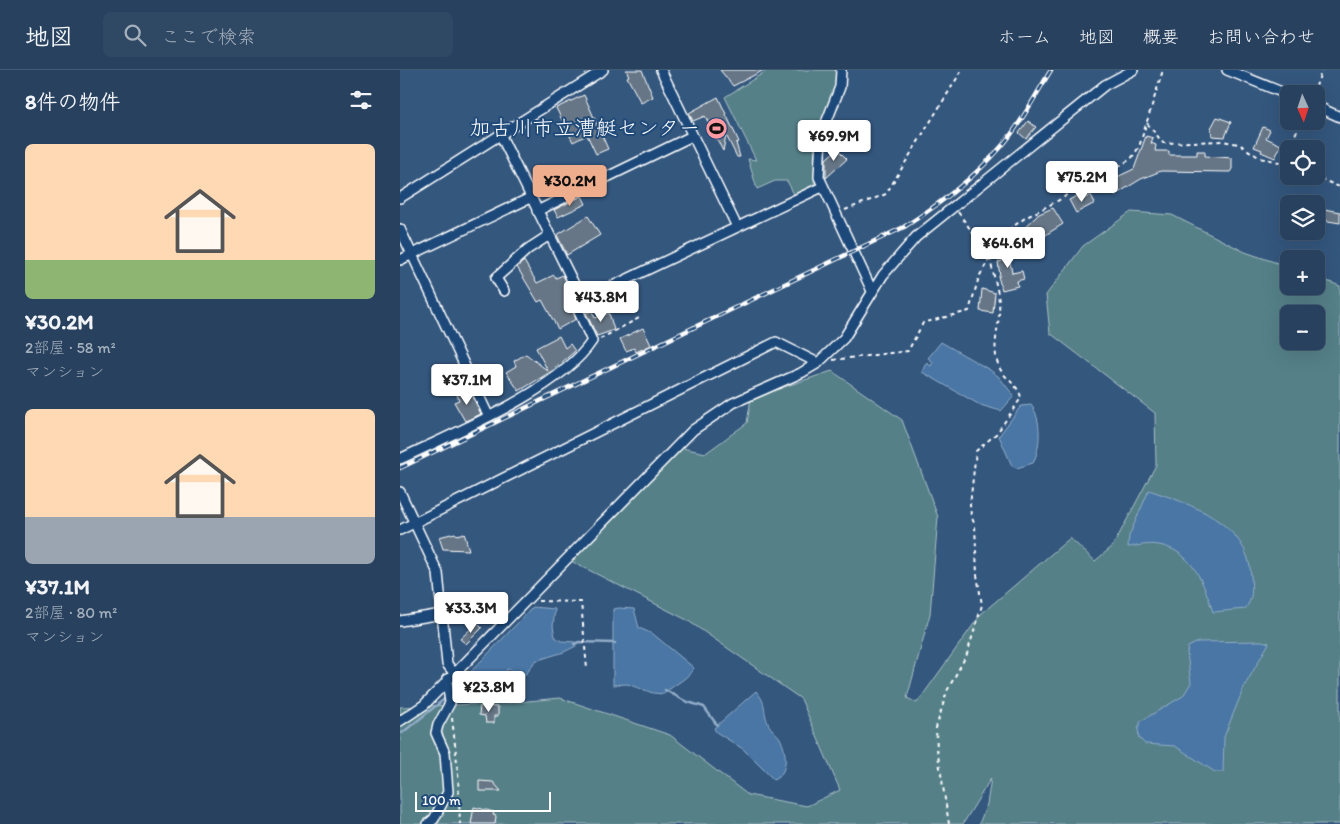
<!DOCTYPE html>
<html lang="ja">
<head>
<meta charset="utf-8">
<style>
  :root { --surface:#27415e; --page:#2f4864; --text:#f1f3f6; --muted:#a4afbc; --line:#435a73; --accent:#eead8d }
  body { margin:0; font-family:Itim,"Klee One",sans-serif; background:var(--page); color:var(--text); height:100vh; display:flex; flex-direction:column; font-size:19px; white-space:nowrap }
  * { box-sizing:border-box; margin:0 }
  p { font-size:16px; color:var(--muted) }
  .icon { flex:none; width:28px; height:28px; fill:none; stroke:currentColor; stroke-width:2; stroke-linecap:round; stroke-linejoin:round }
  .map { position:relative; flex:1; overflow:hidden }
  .details { display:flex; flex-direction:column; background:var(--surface); width:400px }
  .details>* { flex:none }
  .needle { width:32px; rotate:177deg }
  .buttons { position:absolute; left:880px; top:15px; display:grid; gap:10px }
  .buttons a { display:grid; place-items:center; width:45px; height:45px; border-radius:8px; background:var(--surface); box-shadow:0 5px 20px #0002,0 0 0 1px var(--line); font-size:25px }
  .scale { position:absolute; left:15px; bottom:12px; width:136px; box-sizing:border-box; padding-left:5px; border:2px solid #fff; border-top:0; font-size:14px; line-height:18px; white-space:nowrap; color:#fff; -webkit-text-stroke:4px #1f4a7a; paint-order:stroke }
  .price { position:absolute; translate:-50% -42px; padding:0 11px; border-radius:5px; background:#fff; color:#222; font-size:16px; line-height:32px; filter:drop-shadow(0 1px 2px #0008) }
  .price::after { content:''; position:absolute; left:50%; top:30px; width:15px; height:11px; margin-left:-8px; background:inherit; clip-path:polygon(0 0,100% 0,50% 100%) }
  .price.active { background:var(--accent); color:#111 }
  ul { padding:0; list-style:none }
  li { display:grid; align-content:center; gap:10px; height:265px; padding:0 25px }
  li span { display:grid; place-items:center; height:155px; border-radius:8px; color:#555 }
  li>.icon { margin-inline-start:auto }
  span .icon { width:90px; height:90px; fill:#fffc; stroke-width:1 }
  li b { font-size:21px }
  h2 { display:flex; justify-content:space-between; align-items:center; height:60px; padding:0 25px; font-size:21px }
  header { display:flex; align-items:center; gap:30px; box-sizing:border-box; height:70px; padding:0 25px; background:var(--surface); border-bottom:1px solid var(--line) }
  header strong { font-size:24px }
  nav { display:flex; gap:28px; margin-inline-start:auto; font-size:18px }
  .search { width:350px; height:45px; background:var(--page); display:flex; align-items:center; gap:12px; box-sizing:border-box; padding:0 18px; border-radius:8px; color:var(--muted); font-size:19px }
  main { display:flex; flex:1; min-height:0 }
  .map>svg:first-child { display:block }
  .green { fill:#548088; stroke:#aac0c4; fill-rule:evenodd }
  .water { fill:#4976a4; stroke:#92adc8 }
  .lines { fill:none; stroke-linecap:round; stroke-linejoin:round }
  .stream { stroke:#92adc8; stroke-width:2.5 }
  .building { fill:#667686; stroke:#fff }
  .minor-casing { stroke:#fff; stroke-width:12 }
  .path { stroke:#fff; stroke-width:2; stroke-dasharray:4 4; stroke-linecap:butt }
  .minor { stroke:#1f4a7a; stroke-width:9 }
  .rail-casing { stroke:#fff; stroke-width:4.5 }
  .rail { stroke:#1f4a7a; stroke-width:2.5; stroke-dasharray:8; stroke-linecap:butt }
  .labels { text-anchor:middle; stroke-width:4; stroke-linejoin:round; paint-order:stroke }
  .poi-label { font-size:21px; fill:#fff; stroke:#1f4a7a; text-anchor:end }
</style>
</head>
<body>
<header>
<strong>地図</strong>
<div class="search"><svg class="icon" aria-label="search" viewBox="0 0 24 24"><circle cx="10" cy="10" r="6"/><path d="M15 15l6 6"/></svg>ここで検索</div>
<nav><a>ホーム</a><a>地図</a><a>概要</a><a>お問い合わせ</a></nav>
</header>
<main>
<section class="details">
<h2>8件の物件<svg class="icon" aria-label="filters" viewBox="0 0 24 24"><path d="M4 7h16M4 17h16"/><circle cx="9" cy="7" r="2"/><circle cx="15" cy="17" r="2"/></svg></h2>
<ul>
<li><span style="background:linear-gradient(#ffd9b3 75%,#8fb573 0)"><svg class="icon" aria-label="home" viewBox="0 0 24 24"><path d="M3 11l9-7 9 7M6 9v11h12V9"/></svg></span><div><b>¥30.2M</b><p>2部屋 · 58 m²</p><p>マンション</p></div></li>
<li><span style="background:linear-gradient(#ffd9b3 70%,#9aa5b1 0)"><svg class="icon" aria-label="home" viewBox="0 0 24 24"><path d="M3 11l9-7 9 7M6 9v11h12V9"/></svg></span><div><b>¥37.1M</b><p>2部屋 · 80 m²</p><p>マンション</p></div></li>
</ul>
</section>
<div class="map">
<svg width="940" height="754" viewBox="0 0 940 754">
  <rect width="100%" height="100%" fill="#34577e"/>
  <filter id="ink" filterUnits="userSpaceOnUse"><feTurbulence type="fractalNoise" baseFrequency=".02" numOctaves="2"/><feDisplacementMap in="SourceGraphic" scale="10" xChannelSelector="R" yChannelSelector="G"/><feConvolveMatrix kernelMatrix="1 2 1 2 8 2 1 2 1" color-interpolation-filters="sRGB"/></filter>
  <g filter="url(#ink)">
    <g class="green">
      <polygon points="368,0 436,0 436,16 417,64 414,114 395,126 387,111 375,111 357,119 348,89 356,90 325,27"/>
      <path d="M 731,142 L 772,145 L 845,182 L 889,197 L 889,216 L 916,216 L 916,207 L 940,216 L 940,754 L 579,754 L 587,734 L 591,708 L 563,754 L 0,754 L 0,637 L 107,633 L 160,628 L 270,665 L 348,725 L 407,736 L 440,720 L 401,629 L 287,550 L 169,490 L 282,378 L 306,383 L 347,353 L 351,328 L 432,301 L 502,350 L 538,447 L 530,544 L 507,628 L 517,633 L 581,544 L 670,468 L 695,491 L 713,476 L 756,395 L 755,343 L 650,263 L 646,225 L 683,176 ZM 889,244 L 916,244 L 916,271 L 889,271 Z"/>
    </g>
    <g class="water">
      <polygon points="541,272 590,300 599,307 614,326 601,341 580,335 522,302 526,293 531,296 533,292 528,288"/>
      <path d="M 631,335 C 642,348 641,378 633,393 L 617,398 L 612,396 L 599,366 L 621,336 Z"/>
      <path d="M 749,420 C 790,434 849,453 851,506 C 852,519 853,529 845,539 L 813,542 C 804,514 793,481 759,475 C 750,473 737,476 728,477 L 729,466 Z"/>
      <polygon points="133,537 155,539 153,556 155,567 161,571 175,572 176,576 164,582 135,591 127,603 116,608 114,601 107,599 105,606 111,607 114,614 107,632 61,627 58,619 60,617 59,614"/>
      <path d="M 219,538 L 234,539 L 239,558 L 253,564 L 294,598 C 287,610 274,614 264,624 L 253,623 L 227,614 L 213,615 L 213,539 Z"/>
      <polygon points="862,571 869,573 844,617 824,667 823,702 815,702 775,676 745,674 739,668 738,659 741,651 783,626 791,613 787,583 788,577 798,572"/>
      <path d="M 356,621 C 368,635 362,639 368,653 C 370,659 377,663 380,668 C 387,682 389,703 374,710 L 343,679 L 316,662 L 314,658 Z"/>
    </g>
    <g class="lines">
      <g class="stream">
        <polyline points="174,574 179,572 215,573"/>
        <polyline points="265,620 285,631 304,637 317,655"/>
        <polyline points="2,663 47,627"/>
      </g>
    </g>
    <g class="building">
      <polygon points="226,0 242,0 253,27 241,33 227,7 229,6"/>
      <polygon points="320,0 364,0 333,16"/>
      <polygon points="184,25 208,79 196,84 187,65 173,72 156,38"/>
      <polygon points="318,27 339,72 336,73 340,87 337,87 326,65 323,81 305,46 293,51 289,43"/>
      <polygon points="817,47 831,52 825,67 812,66 811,58"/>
      <polygon points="628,51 636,57 626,69 619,63"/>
      <polygon points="863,57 870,60 866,68 881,75 875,88 861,82 862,80 854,77"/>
      <polygon points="746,66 753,68 751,73 756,75 755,81 769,81 769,85 797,85 797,81 805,81 805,86 832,88 832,99 830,102 761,101 741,109 715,125 706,106 712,103 715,108 734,99"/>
      <polygon points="437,79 447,89 426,108 426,89"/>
      <polygon points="691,125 695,133 676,143 669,130 677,126 680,131"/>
      <polygon points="182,126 186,134 158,147 154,140"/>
      <polygon points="653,138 663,154 647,164 636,177 620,162 639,144"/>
      <polygon points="924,139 940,142 940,153 922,150"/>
      <polygon points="188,146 200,165 167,185 157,165"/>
      <polygon points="600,168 606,168 612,203 622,201 624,209 617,211 618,216 602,220 598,206 600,206 598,192 602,191"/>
      <polygon points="124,191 137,213 154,205 156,208 163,205 168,216 169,219 165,221 176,249 158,259 142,230 138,232 117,197"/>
      <polygon points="582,219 595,223 593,243 580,241"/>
      <polygon points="192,241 195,248 209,243 214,260 197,266 186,243"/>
      <polygon points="243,258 251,275 236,282 234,278 226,281 220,269"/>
      <polygon points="159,266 165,278 170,274 175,281 152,301 119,321 106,302 116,296 114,291 126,284 148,301 136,278"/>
      <polygon points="62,318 65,326 71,323 81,344 65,351 54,332 59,330 56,322"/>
      <polygon points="55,463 57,465 64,463 69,480 43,479 39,467"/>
      <polygon points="77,553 82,558 66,574 60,569"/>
      <polygon points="80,636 98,637 98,646 94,646 94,653 86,653 85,646 79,645"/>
      <polygon points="79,711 93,712 101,721 79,721"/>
      <polygon points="74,737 94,742 93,745 96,746 95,754 71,754"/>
    </g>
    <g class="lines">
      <defs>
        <g id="minor">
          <polyline points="261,0 337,157"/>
          <polyline points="441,0 440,17 421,66 419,107 472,221"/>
          <polyline points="827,0 889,25"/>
          <polyline points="916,36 940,47"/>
          <polyline points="0,128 203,0"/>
          <polyline points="137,141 292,66"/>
          <polyline points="0,159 88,345"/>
          <polyline points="0,190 130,128"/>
          <polyline points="104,221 96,208 128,179 148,166"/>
          <polyline points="179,232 422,117"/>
          <path d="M 0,389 C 54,363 160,320 192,271 L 179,242 L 174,214 L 101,66"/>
          <polyline points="0,422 38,503 47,594 54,603"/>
          <polyline points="0,460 376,272 418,293"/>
          <polyline points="0,551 42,544"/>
          <polyline points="0,651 24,635 293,360 333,333 401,303 418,293 444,268 483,205 516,167 705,15 733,0"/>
          <polyline points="28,754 34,749 48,722 45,683 36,663 38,655 50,633 47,609"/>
        </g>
      </defs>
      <use href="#minor" class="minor-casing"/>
      <g class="path">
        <polyline points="913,24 922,0"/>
        <polyline points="747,53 763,73 823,71 839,74 860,88 889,94"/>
        <polyline points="889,79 901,51"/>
        <polyline points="884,92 889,80"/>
        <polyline points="913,106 940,117"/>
        <polyline points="445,140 486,124 562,0"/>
        <polyline points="558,142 590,187 611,158 625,148 663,128 686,107 714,99 731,89 739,77 763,0"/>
        <polyline points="200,269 239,248"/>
        <polyline points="433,290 508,281 523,253 569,241 579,207 590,187"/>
        <polyline points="138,531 181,532 187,599"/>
        <polyline points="52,648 58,701 60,754"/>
        <path d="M 549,754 L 537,679 L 536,658 L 547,621 L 567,584 L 582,535 L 577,505 L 575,455 L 571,446 L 570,435 L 576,381 L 597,363 L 621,328 C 619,314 602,308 598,294 C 591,274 601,253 599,233 C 598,217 592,202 590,187"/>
      </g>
      <use href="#minor" class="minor"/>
      <defs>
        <path id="rail" d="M 0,398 L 504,157 C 540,134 573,109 601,77 C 621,54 635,26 651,0"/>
      </defs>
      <use href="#rail" class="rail-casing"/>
      <use href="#rail" class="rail"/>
    </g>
  </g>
  <defs>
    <symbol id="stadium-disc" viewBox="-11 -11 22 22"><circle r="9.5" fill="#ff9aa2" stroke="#1f4a7a"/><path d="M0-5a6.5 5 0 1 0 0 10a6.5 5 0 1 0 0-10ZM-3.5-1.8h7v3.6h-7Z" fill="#111"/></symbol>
  </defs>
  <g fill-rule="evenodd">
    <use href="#stadium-disc" x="304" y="46" width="25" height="25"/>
  </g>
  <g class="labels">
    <g class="poi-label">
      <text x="300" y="65">加古川市立漕艇センター</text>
    </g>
  </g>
</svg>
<div class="buttons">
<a><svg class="needle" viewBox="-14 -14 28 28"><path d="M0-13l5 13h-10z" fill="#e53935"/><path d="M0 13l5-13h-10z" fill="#a4afbc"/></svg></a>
<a><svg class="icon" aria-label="locate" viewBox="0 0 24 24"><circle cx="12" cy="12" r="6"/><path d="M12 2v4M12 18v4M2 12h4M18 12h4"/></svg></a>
<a><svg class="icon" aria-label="layers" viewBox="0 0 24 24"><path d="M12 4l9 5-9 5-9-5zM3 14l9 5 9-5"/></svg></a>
<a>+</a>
<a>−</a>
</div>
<div class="scale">100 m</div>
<b class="price" style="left:434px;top:92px">¥69.9M</b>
<b class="price" style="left:682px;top:133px">¥75.2M</b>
<b class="price active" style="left:170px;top:137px">¥30.2M</b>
<b class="price" style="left:608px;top:199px">¥64.6M</b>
<b class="price" style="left:201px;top:253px">¥43.8M</b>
<b class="price" style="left:67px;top:336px">¥37.1M</b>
<b class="price" style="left:71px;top:564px">¥33.3M</b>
<b class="price" style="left:89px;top:643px">¥23.8M</b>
</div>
</main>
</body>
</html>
